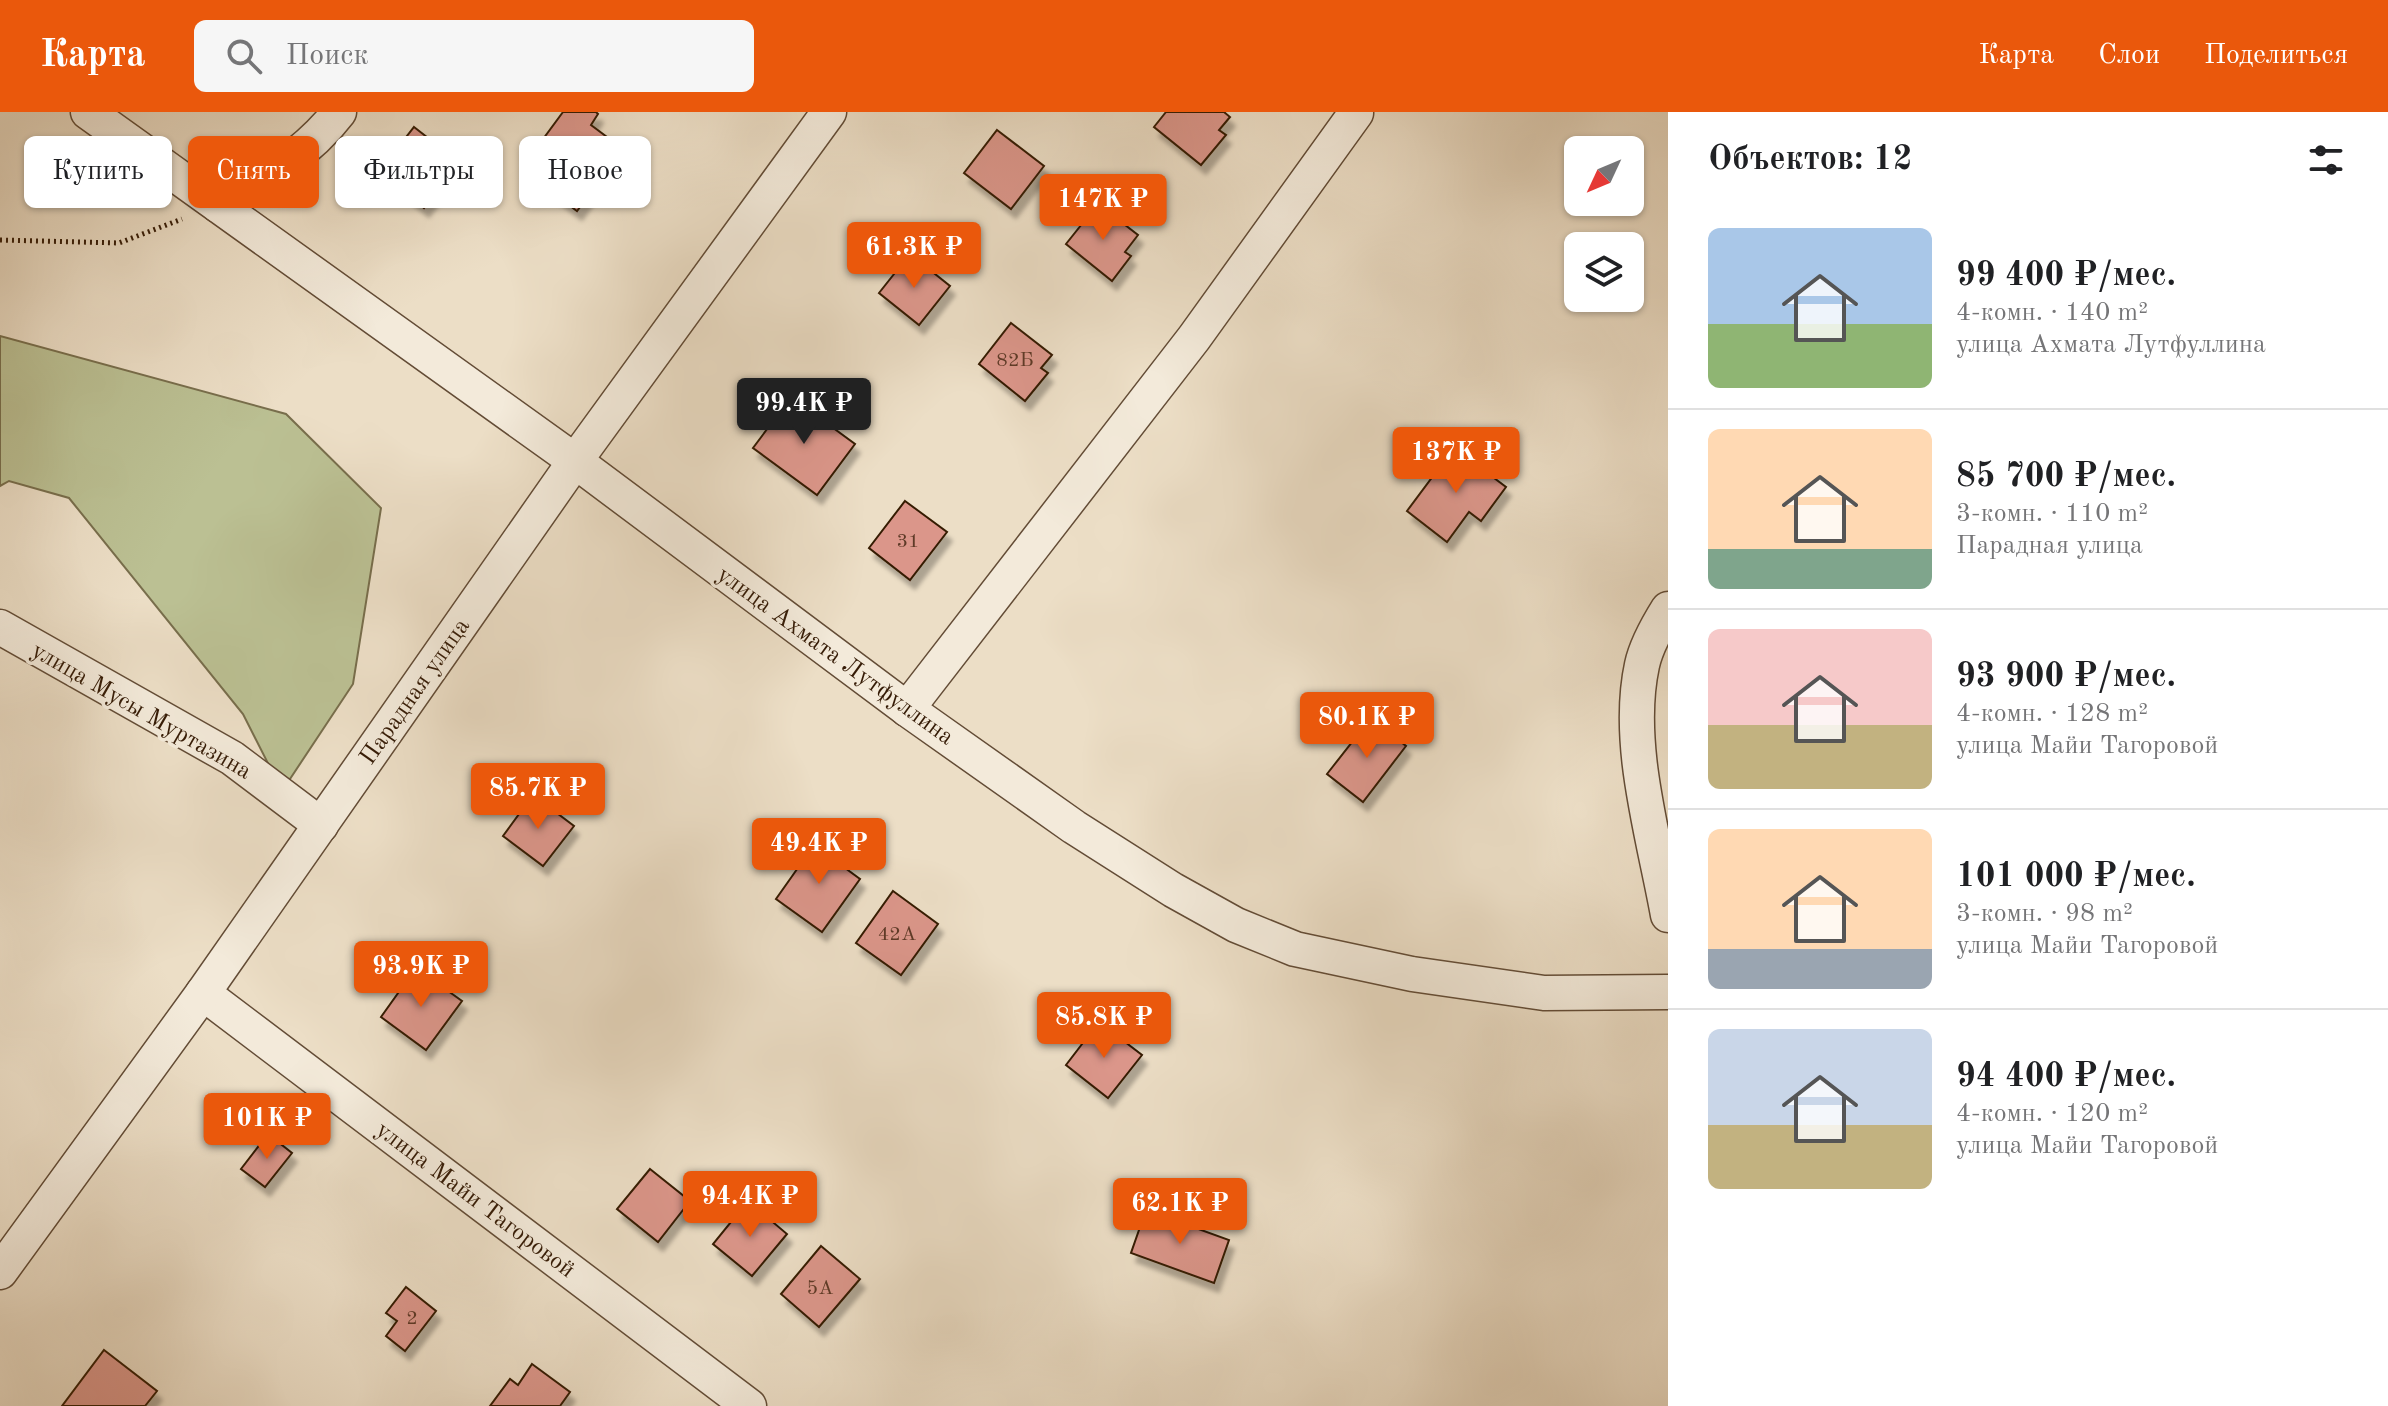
<!DOCTYPE html>
<html lang="ru">
<head>
<meta charset="utf-8">
<style>
  :root { --surface:#fff; --page:#f6f6f6; --text:#202124; --muted:#757577; --line:#e0e0e0; --accent:#ea580c }
  body { margin:0; font-family:"Old Standard TT",serif; background:var(--page); color:var(--text); height:100vh; display:flex; flex-direction:column; font-size:30px; white-space:nowrap }
  * { box-sizing:border-box; margin:0 }
  p { font-size:26px; color:var(--muted) }
  .icon { flex:none; width:44px; height:44px; fill:none; stroke:currentColor; stroke-width:2; stroke-linecap:round; stroke-linejoin:round }
  .map { position:relative; flex:1; overflow:hidden }
  .details { display:flex; flex-direction:column; background:var(--surface); width:720px }
  .details>* { flex:none }
  .top-card { position:absolute; left:24px; top:24px; width:760px; height:72px; display:flex; gap:16px }
  .needle { width:52px; rotate:226deg }
  .fabs { position:absolute; left:1564px; top:24px; display:grid; gap:16px }
  .fabs a { display:grid; place-items:center; width:80px; height:80px; border-radius:12px; background:var(--surface); box-shadow:0 2px 6px #0004; font-size:40px }
  .price { position:absolute; translate:-50% -68px; padding:0 18px; border-radius:8px; background:var(--accent); color:#fff; font-size:26px; line-height:52px; filter:drop-shadow(0 2px 4px #0008) }
  .price::after { content:''; position:absolute; left:50%; top:48px; width:24px; height:18px; margin-left:-12px; background:inherit; clip-path:polygon(0 0,100% 0,50% 100%) }
  .price.current { background:#222; color:#fff }
  ul { padding:0; list-style:none }
  li { display:flex; align-items:center; gap:24px; height:200px; padding:0 40px }
  li+li { border-top:2px solid var(--line) }
  li span { display:grid; place-items:center; flex:none; width:224px; height:160px; border-radius:12px; color:#555 }
  li>.icon { margin-inline-start:auto }
  span .icon { width:96px; height:96px; fill:#fffc; stroke-width:1 }
  li b { font-size:34px }
  h2 { display:flex; justify-content:space-between; align-items:center; height:96px; padding:0 40px; font-size:34px }
  .pill { padding:0 28px; border-radius:12px; background:var(--surface); box-shadow:0 2px 6px #0004; font-size:28px; line-height:72px }
  .pill.current { background:var(--accent); color:#fff }
  header { display:flex; align-items:center; gap:48px; box-sizing:border-box; height:112px; padding:0 40px; background:var(--accent); color:#fff }
  header strong { font-size:38px }
  nav { display:flex; gap:44px; margin-inline-start:auto; font-size:28px }
  .search { width:560px; height:72px; background:var(--page); display:flex; align-items:center; gap:20px; box-sizing:border-box; padding:0 28px; border-radius:12px; color:var(--muted); font-size:30px }
  main { display:flex; flex:1; min-height:0 }
  .map>svg:first-child { display:block }
  .green { fill:#bbc093; stroke:#786e4c; stroke-width:2 }
  .building { fill:#db968a; stroke:#351b06; stroke-width:2; filter:url(#shadow) }
  .lines { fill:none; stroke-linecap:round; stroke-linejoin:round }
  .minor-casing { stroke:#634c36; stroke-width:37 }
  .path { stroke:#351b06; stroke-width:5; stroke-dasharray:2 4; stroke-linecap:butt }
  .minor { stroke:#f3eada; stroke-width:34 }
  .labels { text-anchor:middle; stroke-width:7; stroke-linejoin:round; paint-order:stroke }
  .number-label { font-size:20px; fill:#5e3a27 }
  .street-label { font-size:24px; fill:#351b06; stroke:#f3eada }
</style>
</head>
<body>
<header>
<strong>Карта</strong>
<div class="search"><svg class="icon" aria-label="search" viewBox="0 0 24 24"><circle cx="10" cy="10" r="6"/><path d="M15 15l6 6"/></svg>Поиск</div>
<nav><a>Карта</a><a>Слои</a><a>Поделиться</a></nav>
</header>
<main>
<div class="map">
<svg width="1668" height="1294" viewBox="0 0 1668 1294">
  <defs>
    <filter id="shadow"><feDropShadow dx="5" dy="9" stdDeviation="2" flood-color="#0004"/></filter>
  </defs>
  <rect width="100%" height="100%" fill="#ecdec6"/>
  <filter id="stains"><feTurbulence type="fractalNoise" baseFrequency=".0025" numOctaves="4"/><feColorMatrix values="0 0 0 0 .2 0 0 0 0 .09 0 0 0 0 .02 0 0 0 .5 -.17"/></filter>
  <radialGradient id="worn" r=".72"><stop offset=".6" stop-color="#630" stop-opacity="0"/><stop offset="1" stop-color="#630" stop-opacity=".3"/></radialGradient>
  <polygon class="green" points="0,224 286,302 381,396 353,572 282,679 243,602 69,386 9,369 0,374"/>
  <g class="building">
    <polygon points="563,0 596,0 598,2 591,13 623,37 577,99 521,57"/>
    <polygon points="1166,0 1224,0 1230,5 1219,18 1226,23 1201,53 1154,15"/>
    <polygon points="414,15 460,51 424,96 379,60"/>
    <polygon points="997,18 1044,54 1011,97 964,61"/>
    <polygon points="1098,92 1138,123 1125,140 1131,144 1112,169 1066,132"/>
    <polygon points="910,142 950,174 919,213 879,181"/>
    <polygon points="1011,211 1052,243 1041,256 1048,261 1025,289 979,252"/>
    <polygon points="791,285 855,332 817,383 753,336"/>
    <polygon points="1454,336 1506,375 1481,409 1469,400 1447,430 1407,399"/>
    <polygon points="905,389 947,420 910,468 869,436"/>
    <polygon points="1371,606 1406,634 1363,690 1327,662"/>
    <polygon points="533,683 574,714 543,754 503,724"/>
    <polygon points="819,726 843,742 837,750 860,767 822,820 776,787"/>
    <polygon points="893,779 938,812 901,863 856,831"/>
    <polygon points="416,856 462,889 426,938 381,905"/>
    <polygon points="1099,910 1142,943 1108,986 1066,953"/>
    <polygon points="268,1022 292,1041 265,1075 241,1057"/>
    <polygon points="650,1057 690,1089 658,1130 617,1097"/>
    <polygon points="748,1089 787,1122 752,1164 713,1132"/>
    <polygon points="1146,1098 1229,1128 1214,1171 1131,1141"/>
    <polygon points="821,1134 860,1167 819,1215 781,1182"/>
    <polygon points="406,1175 436,1199 405,1239 386,1224 397,1209 386,1201"/>
    <polygon points="104,1238 157,1279 145,1294 62,1294"/>
    <polygon points="532,1252 570,1280 560,1294 490,1294 510,1267 518,1273"/>
  </g>
  <g class="lines">
    <defs>
      <g id="minor">
        <polyline points="88,0 575,349 907,597 1074,715 1173,778 1236,813 1295,837 1412,862 1544,881 1668,880"/>
        <path d="M 218,93 C 263,67 307,42 339,0"/>
        <path d="M 1668,497 C 1658,513 1646,534 1642,553 C 1625,631 1654,725 1668,803"/>
        <polyline points="0,515 232,646 321,713"/>
        <polyline points="907,597 1194,226 1356,1"/>
        <polyline points="203,881 749,1294"/>
        <polyline points="0,1160 203,881 575,349 829,0"/>
      </g>
    </defs>
    <use href="#minor" class="minor-casing"/>
    <polyline class="path" points="0,128 119,131 182,107"/>
    <use href="#minor" class="minor"/>
  </g>
  <g class="labels">
    <g class="number-label">
      <text x="1015" y="254">82Б</text>
      <text x="908" y="435">31</text>
      <text x="897" y="828">42А</text>
      <text x="820" y="1182">5А</text>
      <text x="412" y="1212">2</text>
    </g>
    <g class="street-label">
      <text transform="translate(836 543) rotate(36)" y="8">улица Ахмата Лутфуллина</text>
      <text transform="translate(414 579) rotate(-55)" y="8">Парадная улица</text>
      <text transform="translate(142 598) rotate(30)" y="8">улица Мусы Муртазина</text>
      <text transform="translate(476 1087) rotate(37)" y="8">улица Майи Тагоровой</text>
    </g>
  </g>
  <rect width="100%" height="100%" filter="url(#stains)"/>
  <rect width="100%" height="100%" fill="url(#worn)"/>
</svg>
<div class="fabs">
<a><svg class="needle" viewBox="-14 -14 28 28"><path d="M0-13l5 13h-10z" fill="#e53935"/><path d="M0 13l5-13h-10z" fill="#757577"/></svg></a>
<a><svg class="icon" aria-label="layers" viewBox="0 0 24 24"><path d="M12 4l9 5-9 5-9-5zM3 14l9 5 9-5"/></svg></a>
</div>
<b class="price" style="left:1103px;top:130px">147K ₽</b>
<b class="price" style="left:914px;top:178px">61.3K ₽</b>
<b class="price current" style="left:804px;top:334px">99.4K ₽</b>
<b class="price" style="left:1456px;top:383px">137K ₽</b>
<b class="price" style="left:1367px;top:648px">80.1K ₽</b>
<b class="price" style="left:538px;top:719px">85.7K ₽</b>
<b class="price" style="left:819px;top:774px">49.4K ₽</b>
<b class="price" style="left:421px;top:897px">93.9K ₽</b>
<b class="price" style="left:1104px;top:948px">85.8K ₽</b>
<b class="price" style="left:267px;top:1049px">101K ₽</b>
<b class="price" style="left:750px;top:1127px">94.4K ₽</b>
<b class="price" style="left:1180px;top:1134px">62.1K ₽</b>
<div class="top-card">
<a class="pill">Купить</a>
<a class="pill current">Снять</a>
<a class="pill">Фильтры</a>
<a class="pill">Новое</a>
</div>
</div>
<section class="details">
<h2>Объектов: 12<svg class="icon" aria-label="filters" viewBox="0 0 24 24"><path d="M4 7h16M4 17h16"/><circle cx="9" cy="7" r="2"/><circle cx="15" cy="17" r="2"/></svg></h2>
<ul>
<li><span style="background:linear-gradient(#a9c7e8 60%,#8fb573 0)"><svg class="icon" aria-label="home" viewBox="0 0 24 24"><path d="M3 11l9-7 9 7M6 9v11h12V9"/></svg></span><div><b>99 400 ₽/мес.</b><p>4-комн. · 140 m²</p><p>улица Ахмата Лутфуллина</p></div></li>
<li><span style="background:linear-gradient(#ffd9b3 75%,#7fa58c 0)"><svg class="icon" aria-label="home" viewBox="0 0 24 24"><path d="M3 11l9-7 9 7M6 9v11h12V9"/></svg></span><div><b>85 700 ₽/мес.</b><p>3-комн. · 110 m²</p><p>Парадная улица</p></div></li>
<li><span style="background:linear-gradient(#f6c9c9 60%,#c2b280 0)"><svg class="icon" aria-label="home" viewBox="0 0 24 24"><path d="M3 11l9-7 9 7M6 9v11h12V9"/></svg></span><div><b>93 900 ₽/мес.</b><p>4-комн. · 128 m²</p><p>улица Майи Тагоровой</p></div></li>
<li><span style="background:linear-gradient(#ffd9b3 75%,#9aa5b1 0)"><svg class="icon" aria-label="home" viewBox="0 0 24 24"><path d="M3 11l9-7 9 7M6 9v11h12V9"/></svg></span><div><b>101 000 ₽/мес.</b><p>3-комн. · 98 m²</p><p>улица Майи Тагоровой</p></div></li>
<li><span style="background:linear-gradient(#c9d6e8 60%,#c2b280 0)"><svg class="icon" aria-label="home" viewBox="0 0 24 24"><path d="M3 11l9-7 9 7M6 9v11h12V9"/></svg></span><div><b>94 400 ₽/мес.</b><p>4-комн. · 120 m²</p><p>улица Майи Тагоровой</p></div></li>
</ul>
</section>
</main>
</body>
</html>
